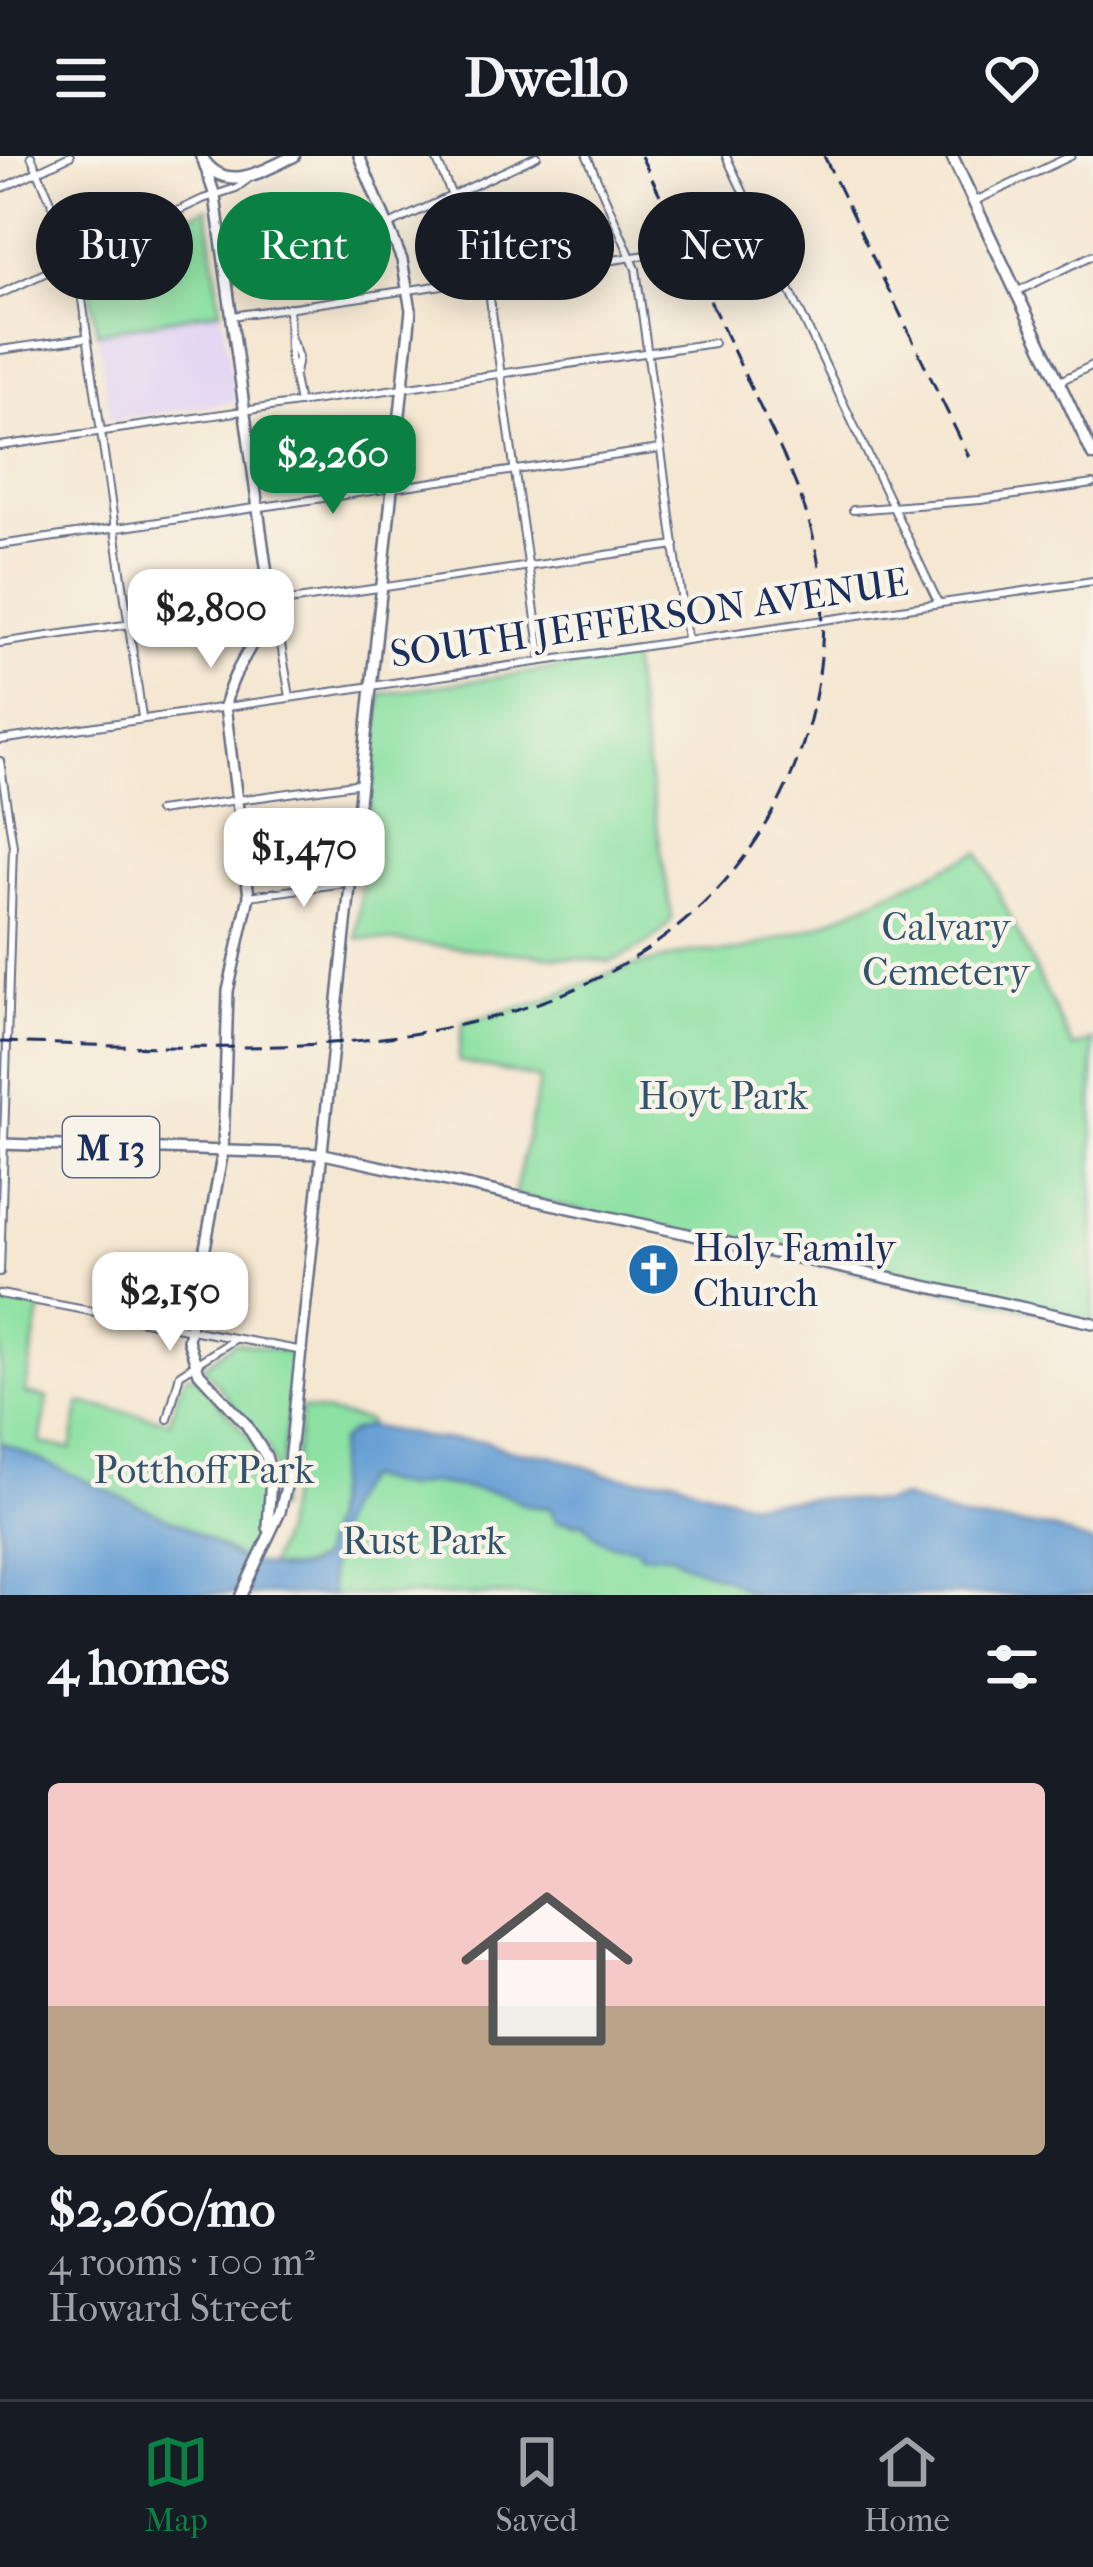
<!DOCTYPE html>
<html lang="en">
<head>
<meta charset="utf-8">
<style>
  :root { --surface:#171b24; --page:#242831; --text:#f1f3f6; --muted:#9ea1a6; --line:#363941; --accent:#0b8043 }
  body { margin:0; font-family:"IM FELL French Canon",serif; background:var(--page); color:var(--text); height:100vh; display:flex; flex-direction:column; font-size:45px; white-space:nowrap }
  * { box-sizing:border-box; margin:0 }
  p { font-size:39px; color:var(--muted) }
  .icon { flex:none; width:66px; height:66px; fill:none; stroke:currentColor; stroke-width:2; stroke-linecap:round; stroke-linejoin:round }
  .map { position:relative; height:1439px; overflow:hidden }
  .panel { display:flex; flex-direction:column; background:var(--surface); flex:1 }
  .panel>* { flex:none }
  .banner { position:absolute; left:36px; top:36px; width:1023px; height:108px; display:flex; gap:24px }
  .price { position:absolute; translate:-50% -102px; padding:0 27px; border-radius:24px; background:#fff; color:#222; font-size:39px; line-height:78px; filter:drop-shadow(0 3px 6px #0008) }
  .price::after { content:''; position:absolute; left:50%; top:72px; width:36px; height:27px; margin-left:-18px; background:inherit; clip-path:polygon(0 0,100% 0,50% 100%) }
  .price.on { background:var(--accent); color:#fff }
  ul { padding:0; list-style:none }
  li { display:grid; align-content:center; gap:24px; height:636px; padding:0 48px }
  li span { display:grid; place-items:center; height:372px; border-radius:12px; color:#555 }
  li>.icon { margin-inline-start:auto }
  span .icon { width:216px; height:216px; fill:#fffc; stroke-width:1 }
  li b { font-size:51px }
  h2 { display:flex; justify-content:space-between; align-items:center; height:144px; padding:0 48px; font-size:51px }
  .pill { padding:0 42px; border-radius:54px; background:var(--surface); box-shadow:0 6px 30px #0003; font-size:42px; line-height:108px }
  .pill.on { background:var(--accent); color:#fff }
  header { display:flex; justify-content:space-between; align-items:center; height:156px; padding:0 48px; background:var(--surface); font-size:54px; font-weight:700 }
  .menu { display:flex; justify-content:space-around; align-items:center; height:168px; border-top:3px solid var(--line); background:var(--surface); font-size:33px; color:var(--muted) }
  .menu a { display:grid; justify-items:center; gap:6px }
  .menu .on { color:var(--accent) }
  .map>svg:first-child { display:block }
  .built { fill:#e1d4f4 }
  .green { fill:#8ce1a3; stroke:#548880; stroke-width:3 }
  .water { fill:#659ed4; stroke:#406699; stroke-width:3 }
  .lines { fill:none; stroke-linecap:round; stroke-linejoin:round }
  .minor-casing { stroke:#676f86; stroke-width:10 }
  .major-casing { stroke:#676f86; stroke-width:14 }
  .highway-casing { stroke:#676f86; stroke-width:15 }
  .minor { stroke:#fff; stroke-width:6 }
  .major { stroke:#fff; stroke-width:9 }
  .highway { stroke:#fff; stroke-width:10 }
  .rail { stroke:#1b2f5e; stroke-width:3; stroke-dasharray:18 9; stroke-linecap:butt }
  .labels { text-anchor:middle; stroke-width:9; stroke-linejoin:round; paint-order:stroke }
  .shield { fill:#f7f3e8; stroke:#5d6a87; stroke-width:3 }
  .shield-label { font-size:36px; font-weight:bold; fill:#1b2f5e }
  .street-label { font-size:39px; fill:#1b2f5e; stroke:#f7f3e8 }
  .park-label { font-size:39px; fill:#32536c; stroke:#f7f3e8 }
  .poi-label { font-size:39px; fill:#1b2f5e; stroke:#f7f3e8; text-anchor:start }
</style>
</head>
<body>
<header><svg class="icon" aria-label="menu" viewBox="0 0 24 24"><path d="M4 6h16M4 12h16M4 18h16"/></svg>Dwello<svg class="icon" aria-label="heart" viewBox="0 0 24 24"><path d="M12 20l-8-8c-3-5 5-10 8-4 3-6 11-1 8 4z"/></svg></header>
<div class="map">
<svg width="1093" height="1439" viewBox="0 0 1093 1439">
  <rect width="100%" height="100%" fill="#f7f3e8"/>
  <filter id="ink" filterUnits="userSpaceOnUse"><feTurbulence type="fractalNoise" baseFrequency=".00833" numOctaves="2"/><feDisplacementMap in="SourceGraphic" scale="24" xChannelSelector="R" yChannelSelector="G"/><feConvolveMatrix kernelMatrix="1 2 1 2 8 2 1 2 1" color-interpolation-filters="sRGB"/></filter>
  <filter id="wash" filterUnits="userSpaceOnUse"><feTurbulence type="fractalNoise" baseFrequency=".004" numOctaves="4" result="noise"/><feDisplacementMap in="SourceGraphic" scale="48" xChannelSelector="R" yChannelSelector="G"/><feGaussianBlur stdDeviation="2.7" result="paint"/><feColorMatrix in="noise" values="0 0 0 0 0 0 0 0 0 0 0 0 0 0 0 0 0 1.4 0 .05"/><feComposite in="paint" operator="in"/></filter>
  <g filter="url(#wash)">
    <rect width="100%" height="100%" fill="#f5e7d1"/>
    <polygon class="built" points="207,52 235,246 111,264 86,108"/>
    <g class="green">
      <polygon points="207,52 221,154 97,177 86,108"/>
      <path d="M 630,502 L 672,763 C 658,784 633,797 610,806 L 356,782 L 381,538 Z"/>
      <polygon points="979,696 1073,892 1093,884 1093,1167 514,1040 540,923 458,905 463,866 538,847 615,815 693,796 740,795 817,770"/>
      <path d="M 0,1143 L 41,1150 L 25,1237 L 48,1242 L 40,1287 L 71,1293 L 80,1247 L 170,1265 L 177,1237 L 187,1219 L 196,1220 C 254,1295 297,1302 244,1404 L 183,1369 L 0,1286 Z"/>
      <polygon points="235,1186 290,1197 295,1203 276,1355 276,1317 267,1291 203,1210"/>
      <path d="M 302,1252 L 369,1265 L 368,1270 L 352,1275 L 339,1286 L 330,1363 L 320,1402 C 302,1412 289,1415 269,1410 L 282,1376 Z"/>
      <path d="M 363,1322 L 405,1332 L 429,1327 L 504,1338 L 526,1350 L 550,1352 L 571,1368 L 584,1367 L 637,1392 L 671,1399 L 686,1409 L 725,1422 L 754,1439 L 332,1439 C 324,1406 339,1346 363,1322 Z"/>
    </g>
    <path class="water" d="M 368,1270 L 434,1283 L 485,1285 L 508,1294 L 551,1299 L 606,1318 L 635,1323 L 674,1321 L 695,1331 L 749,1346 L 827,1342 L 882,1347 L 902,1342 L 963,1363 L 1051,1372 L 1093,1387 L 1093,1439 L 754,1439 L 725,1422 L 686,1409 L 671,1399 L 640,1398 L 637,1392 C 614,1389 597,1388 584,1367 L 556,1365 L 550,1352 L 526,1350 L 504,1338 L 429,1327 L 405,1332 L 364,1322 C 341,1344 324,1409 332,1439 L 0,1436 L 0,1286 L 183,1369 L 239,1403 L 283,1414 L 303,1412 L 320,1402 L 330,1363 L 339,1286 L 352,1275 Z"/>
  </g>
  <g filter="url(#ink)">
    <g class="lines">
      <defs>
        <g id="minor">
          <polyline points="31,0 76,102 142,561"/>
          <polyline points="435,0 487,122 542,505"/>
          <polyline points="587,0 636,113 687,483"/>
          <polyline points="726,0 938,446"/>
          <polyline points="0,33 70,0"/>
          <polyline points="973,46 1071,0"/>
          <polyline points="389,69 537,0"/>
          <polyline points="1016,136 1093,99"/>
          <polyline points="0,138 203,43 236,32 247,24"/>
          <polyline points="289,151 290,202 299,247"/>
          <polyline points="232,160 674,95"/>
          <polyline points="292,185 298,201 295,218"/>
          <polyline points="0,194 85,182"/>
          <polyline points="1058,226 1093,209"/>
          <polyline points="0,290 714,187"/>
          <polyline points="853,354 980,344 1093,328"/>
          <polyline points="0,389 660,293"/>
          <polyline points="267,460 279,477 290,541"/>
          <polyline points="0,487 675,389"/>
          <polyline points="0,584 1093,425"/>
          <polyline points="0,605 13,690 0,1116"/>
          <polyline points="158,655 362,627"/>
          <polyline points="249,740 352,726"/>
          <polyline points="0,1138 303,1195"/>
          <polyline points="168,1263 180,1218 235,1183"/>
        </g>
        <g id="major">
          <path d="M 204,7 L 215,40 L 271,447 C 260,484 232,511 225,550 L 249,740 L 228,835 L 223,995 L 188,1184 L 199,1217 L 246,1268 L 266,1300 L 271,1319 L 268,1372"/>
          <polyline points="0,988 324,998 1093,1167"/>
          <polyline points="241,1439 280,1356 287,1326 411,154 402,104 359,0"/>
        </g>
        <g id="highway">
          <path d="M 201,0 C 224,40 262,15 294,0"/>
          <polyline points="952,0 1093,299"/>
        </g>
      </defs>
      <use href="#minor" class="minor-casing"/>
      <use href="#major" class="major-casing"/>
      <use href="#highway" class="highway-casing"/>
      <use href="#minor" class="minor"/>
      <use href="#major" class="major"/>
      <use href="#highway" class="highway"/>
      <g class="rail">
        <polyline points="824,0 969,301"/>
        <path d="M 0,886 C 261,894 617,925 770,662 C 815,584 833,488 817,399 C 806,339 776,285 750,230 C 714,153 678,76 641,0"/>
      </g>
    </g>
  </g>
  <defs>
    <symbol id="church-disc" viewBox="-11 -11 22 22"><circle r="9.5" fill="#1f6fb2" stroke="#f7f3e8"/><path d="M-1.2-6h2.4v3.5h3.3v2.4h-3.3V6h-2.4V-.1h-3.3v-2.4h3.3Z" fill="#fff"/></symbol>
  </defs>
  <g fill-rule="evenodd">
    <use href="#church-disc" x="624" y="1084" width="59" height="59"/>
  </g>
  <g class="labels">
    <rect class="shield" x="63" y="961" width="96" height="60" rx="9"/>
    <g class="shield-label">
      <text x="111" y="1004">M 13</text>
    </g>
    <g class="street-label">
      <text transform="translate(649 461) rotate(-8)" y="14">SOUTH JEFFERSON AVENUE</text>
    </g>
    <g class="park-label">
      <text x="946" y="784">Calvary<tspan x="946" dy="45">Cemetery</tspan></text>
      <text x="723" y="953">Hoyt Park</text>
      <text x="204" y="1327">Potthoff Park</text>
      <text x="424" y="1398">Rust Park</text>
    </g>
    <g class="poi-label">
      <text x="693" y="1105">Holy Family<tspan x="693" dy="45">Church</tspan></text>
    </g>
  </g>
</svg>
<b class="price on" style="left:333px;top:361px">$2,260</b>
<b class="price" style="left:211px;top:515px">$2,800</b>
<b class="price" style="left:304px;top:754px">$1,470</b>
<b class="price" style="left:170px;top:1198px">$2,150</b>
<div class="banner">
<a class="pill">Buy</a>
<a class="pill on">Rent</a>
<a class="pill">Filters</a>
<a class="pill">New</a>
</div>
</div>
<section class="panel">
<h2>4 homes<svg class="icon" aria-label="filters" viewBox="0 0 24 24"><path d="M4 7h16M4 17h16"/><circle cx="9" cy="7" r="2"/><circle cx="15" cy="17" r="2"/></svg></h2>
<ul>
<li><span style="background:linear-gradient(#f6c9c9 60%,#b9a48a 0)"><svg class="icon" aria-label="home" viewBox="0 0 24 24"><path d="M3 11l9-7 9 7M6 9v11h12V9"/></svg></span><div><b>$2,260/mo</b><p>4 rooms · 100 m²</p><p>Howard Street</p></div></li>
</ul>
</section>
<nav class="menu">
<a class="on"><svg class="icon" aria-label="map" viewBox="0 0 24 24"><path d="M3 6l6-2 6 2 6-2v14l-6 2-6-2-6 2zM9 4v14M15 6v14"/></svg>Map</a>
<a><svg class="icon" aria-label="saved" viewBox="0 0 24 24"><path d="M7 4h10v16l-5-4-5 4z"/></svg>Saved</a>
<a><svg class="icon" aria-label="home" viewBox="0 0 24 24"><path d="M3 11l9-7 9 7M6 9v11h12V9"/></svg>Home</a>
</nav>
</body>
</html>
